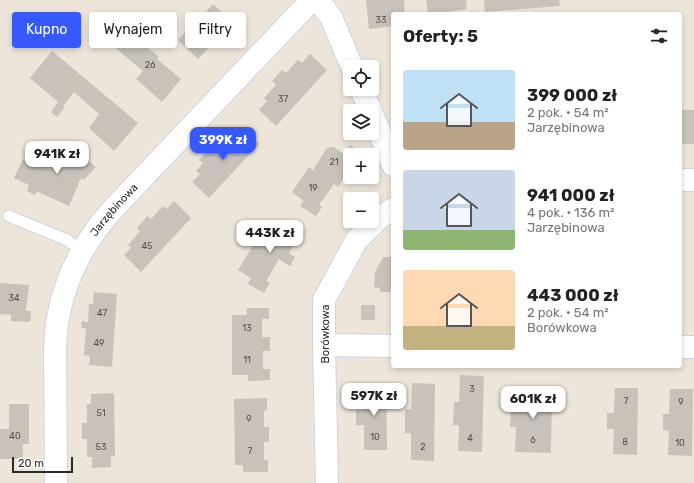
<!DOCTYPE html>
<html lang="pl">
<head>
<meta charset="utf-8">
<style>
  :root { --surface:#fff; --page:#f2f2f2; --text:#222; --muted:#767676; --accent:#3558ff }
  body { margin:0; font-family:Rubik,sans-serif; background:var(--page); color:var(--text); height:100vh; display:flex; flex-direction:column; font-size:15px; white-space:nowrap }
  * { box-sizing:border-box; margin:0 }
  p { font-size:13px; color:var(--muted) }
  .icon { flex:none; width:22px; height:22px; fill:none; stroke:currentColor; stroke-width:2; stroke-linecap:round; stroke-linejoin:round }
  .map { position:relative; flex:1; overflow:hidden }
  .sheet { position:absolute; left:391px; top:12px; width:291px; height:356px; display:flex; flex-direction:column; background:var(--surface); border-radius:4px; box-shadow:0 2px 6px #0003 }
  .sheet>* { flex:none }
  .guide { position:absolute; left:12px; top:12px; width:319px; height:36px; display:flex; gap:8px }
  .tools { position:absolute; left:343px; top:60px; display:grid; gap:8px }
  .tools a { display:grid; place-items:center; width:36px; height:36px; border-radius:4px; background:var(--surface); box-shadow:0 2px 6px #0003; font-size:20px }
  .scale { position:absolute; left:12px; bottom:10px; width:61px; box-sizing:border-box; padding-left:4px; border:2px solid #2a2a2a; border-top:0; font-size:11px; line-height:14px; white-space:nowrap; color:#2a2a2a; -webkit-text-stroke:3px #fff; paint-order:stroke }
  .price { position:absolute; translate:-50% -34px; padding:0 9px; border-radius:8px; background:#fff; color:#222; font-size:13px; line-height:26px; filter:drop-shadow(0 1px 2px #0008) }
  .price::after { content:''; position:absolute; left:50%; top:24px; width:12px; height:9px; margin-left:-6px; background:inherit; clip-path:polygon(0 0,100% 0,50% 100%) }
  .price.selected { background:var(--accent); color:#fff }
  ul { padding:0; list-style:none }
  li { display:flex; align-items:center; gap:12px; height:100px; padding:0 12px }
  li span { display:grid; place-items:center; flex:none; width:112px; height:80px; border-radius:4px; color:#555 }
  li>.icon { margin-inline-start:auto }
  span .icon { width:48px; height:48px; fill:#fffc; stroke-width:1 }
  li b { font-size:17px }
  h2 { display:flex; justify-content:space-between; align-items:center; height:48px; padding:0 12px; font-size:17px }
  .tag { padding:0 14px; border-radius:4px; background:var(--surface); box-shadow:0 2px 6px #0003; font-size:14px; line-height:36px }
  .tag.selected { background:var(--accent); color:#fff }
  .map>svg:first-child { display:block }
  .building { fill:#c8c2ba }
  .lines { fill:none; stroke-linecap:round; stroke-linejoin:round }
  .lane-casing { stroke:#cfd3e4; stroke-width:13 }
  .street-casing { stroke:#cfd3e4; stroke-width:24 }
  .lane { stroke:#fff; stroke-width:11 }
  .street { stroke:#fff; stroke-width:22 }
  .labels { text-anchor:middle; stroke-width:3; stroke-linejoin:round; paint-order:stroke }
  .number-label { font-size:9px; fill:#52504e }
  .street-label { font-size:11px; fill:#2a2a2a; stroke:#fff }
</style>
</head>
<body>
<div class="map">
<svg width="694" height="483" viewBox="0 0 694 483">
  <rect width="100%" height="100%" fill="#ede5da"/>
  <g class="building">
    <polygon points="366,0 404,0 405,14 393,14 393,26 369,29"/>
    <polygon points="426,0 466,0 467,9 436,14 428,14"/>
    <polygon points="484,0 559,0 560,6 485,12"/>
    <polygon points="213,4 232,21 222,32 223,33 198,59 178,40 194,22 196,23"/>
    <polygon points="125,29 159,57 157,59 181,79 162,102 136,79 143,71 112,45"/>
    <polygon points="52,51 138,123 114,151 89,128 99,114 74,92 63,106 65,107 57,117 51,112 58,102 30,78"/>
    <polygon points="310,54 327,70 276,126 259,110 267,101 264,98 276,85 272,81 282,70 286,73 298,60 302,63"/>
    <rect x="680" y="110" width="14" height="34"/>
    <polygon points="242,128 259,144 209,198 192,182 200,174 196,171 203,163 199,160 220,137 224,141 231,133 235,136"/>
    <polygon points="74,140 85,149 81,154 96,167 84,180 82,178 78,183 79,183 69,206 36,191 35,195 27,191 29,185 14,178 23,159 43,168 54,157 58,161 66,152 65,150"/>
    <polygon points="350,145 365,155 350,155 350,169 338,187 334,184 319,205 322,207 316,216 300,206 304,201 292,192 309,167 313,170 327,148 333,147 344,154"/>
    <polygon points="174,201 191,218 141,272 124,255 131,248 128,245 140,231 137,228 147,216 151,219 163,206 167,209"/>
    <polygon points="274,222 286,229 289,223 305,232 300,242 296,241 289,254 295,257 290,266 279,259 266,281 270,282 264,293 248,284 251,278 238,270 254,244 259,247"/>
    <polygon points="383,257 393,257 393,288 391,288 390,292 380,292 380,288 374,287 375,272"/>
    <polygon points="0,283 29,285 26,311 31,311 30,322 11,321 11,315 0,314"/>
    <polygon points="94,292 117,294 112,367 89,365 90,356 84,355 86,328 81,328 82,321 88,322 89,304 93,304"/>
    <rect x="361" y="305" width="14" height="15"/>
    <polygon points="247,308 269,308 269,319 262,319 262,337 270,337 270,351 263,351 263,369 270,369 270,380 248,381 248,375 232,375 232,315 247,315"/>
    <polygon points="460,375 484,376 482,452 458,451 459,425 453,425 454,402 459,402"/>
    <polygon points="412,383 435,384 434,461 411,460 411,433 405,433 405,409 411,409"/>
    <polygon points="363,385 386,385 387,450 364,450 364,425 356,425 356,410 363,410"/>
    <polygon points="517,386 552,387 551,453 515,452 516,427 510,427 511,411 516,411"/>
    <polygon points="615,388 638,388 637,455 613,454 614,429 607,429 607,413 614,413"/>
    <polygon points="670,389 693,389 692,456 668,455 669,431 663,430 663,414 669,414"/>
    <polygon points="114,393 115,456 111,456 111,467 92,468 92,457 87,457 87,439 82,439 82,423 87,423 87,404 91,404 91,394"/>
    <polygon points="267,398 267,410 264,411 264,427 269,427 269,442 264,442 264,460 268,460 268,472 243,472 243,465 235,465 234,399"/>
    <polygon points="9,404 29,404 29,444 23,444 23,459 0,459 0,429 9,429"/>
  </g>
  <g class="lines">
    <defs>
      <polyline id="lane" points="9,216 67,240 82,251"/>
      <g id="street">
        <polyline points="318,0 331,17 352,67"/>
        <polyline points="361,89 371,111"/>
        <polyline points="372,114 393,165"/>
        <polyline points="680,180 694,180"/>
        <polyline points="324,345 393,346"/>
        <polyline points="680,347 694,347"/>
        <path id="s1" d="M 56,483 L 55,346 L 57,323 L 62,299 L 70,276 L 82,251 L 98,227 L 112,210 L 305,7 L 313,0"/>
        <polyline points="327,483 324,345 324,300 356,241 379,218 393,209"/>
      </g>
    </defs>
    <use href="#lane" class="lane-casing"/>
    <use href="#street" class="street-casing"/>
    <use href="#lane" class="lane"/>
    <use href="#street" class="street"/>
  </g>
  <g class="labels">
    <g class="number-label">
      <text x="381" y="23">33</text>
      <text x="150" y="68">26</text>
      <text x="283" y="102">37</text>
      <text x="334" y="165">21</text>
      <text x="313" y="191">19</text>
      <text x="147" y="249">45</text>
      <text x="14" y="301">34</text>
      <text x="102" y="316">47</text>
      <text x="247" y="331">13</text>
      <text x="99" y="346">49</text>
      <text x="247" y="363">11</text>
      <text x="472" y="392">3</text>
      <text x="626" y="404">7</text>
      <text x="681" y="405">9</text>
      <text x="101" y="416">51</text>
      <text x="249" y="422">9</text>
      <text x="15" y="439">40</text>
      <text x="375" y="440">10</text>
      <text x="470" y="441">4</text>
      <text x="533" y="443">6</text>
      <text x="625" y="445">8</text>
      <text x="680" y="446">10</text>
      <text x="101" y="450">53</text>
      <text x="423" y="450">2</text>
      <text x="250" y="454">7</text>
    </g>
    <g class="street-label">
      <text dy="4" stroke="none"><textPath href="#s1" startOffset="289">Jarzębinowa</textPath></text>
      <text transform="translate(325 334) rotate(-90)" y="4">Borówkowa</text>
    </g>
  </g>
</svg>
<div class="tools">
<a><svg class="icon" aria-label="locate" viewBox="0 0 24 24"><circle cx="12" cy="12" r="6"/><path d="M12 2v4M12 18v4M2 12h4M18 12h4"/></svg></a>
<a><svg class="icon" aria-label="layers" viewBox="0 0 24 24"><path d="M12 4l9 5-9 5-9-5zM3 14l9 5 9-5"/></svg></a>
<a>+</a>
<a>−</a>
</div>
<div class="scale">20 m</div>
<b class="price selected" style="left:223px;top:161px">399K zł</b>
<b class="price" style="left:57px;top:175px">941K zł</b>
<b class="price" style="left:270px;top:254px">443K zł</b>
<b class="price" style="left:374px;top:417px">597K zł</b>
<b class="price" style="left:533px;top:420px">601K zł</b>
<div class="guide">
<a class="tag selected">Kupno</a>
<a class="tag">Wynajem</a>
<a class="tag">Filtry</a>
</div>
<section class="sheet">
<h2>Oferty: 5<svg class="icon" aria-label="filters" viewBox="0 0 24 24"><path d="M4 7h16M4 17h16"/><circle cx="9" cy="7" r="2"/><circle cx="15" cy="17" r="2"/></svg></h2>
<ul>
<li><span style="background:linear-gradient(#bfe0f5 65%,#b9a48a 0)"><svg class="icon" aria-label="home" viewBox="0 0 24 24"><path d="M3 11l9-7 9 7M6 9v11h12V9"/></svg></span><div><b>399 000 zł</b><p>2 pok. · 54 m²</p><p>Jarzębinowa</p></div></li>
<li><span style="background:linear-gradient(#c9d6e8 75%,#8fb573 0)"><svg class="icon" aria-label="home" viewBox="0 0 24 24"><path d="M3 11l9-7 9 7M6 9v11h12V9"/></svg></span><div><b>941 000 zł</b><p>4 pok. · 136 m²</p><p>Jarzębinowa</p></div></li>
<li><span style="background:linear-gradient(#ffd9b3 70%,#c2b280 0)"><svg class="icon" aria-label="home" viewBox="0 0 24 24"><path d="M3 11l9-7 9 7M6 9v11h12V9"/></svg></span><div><b>443 000 zł</b><p>2 pok. · 54 m²</p><p>Borówkowa</p></div></li>
</ul>
</section>
</div>
</body>
</html>
